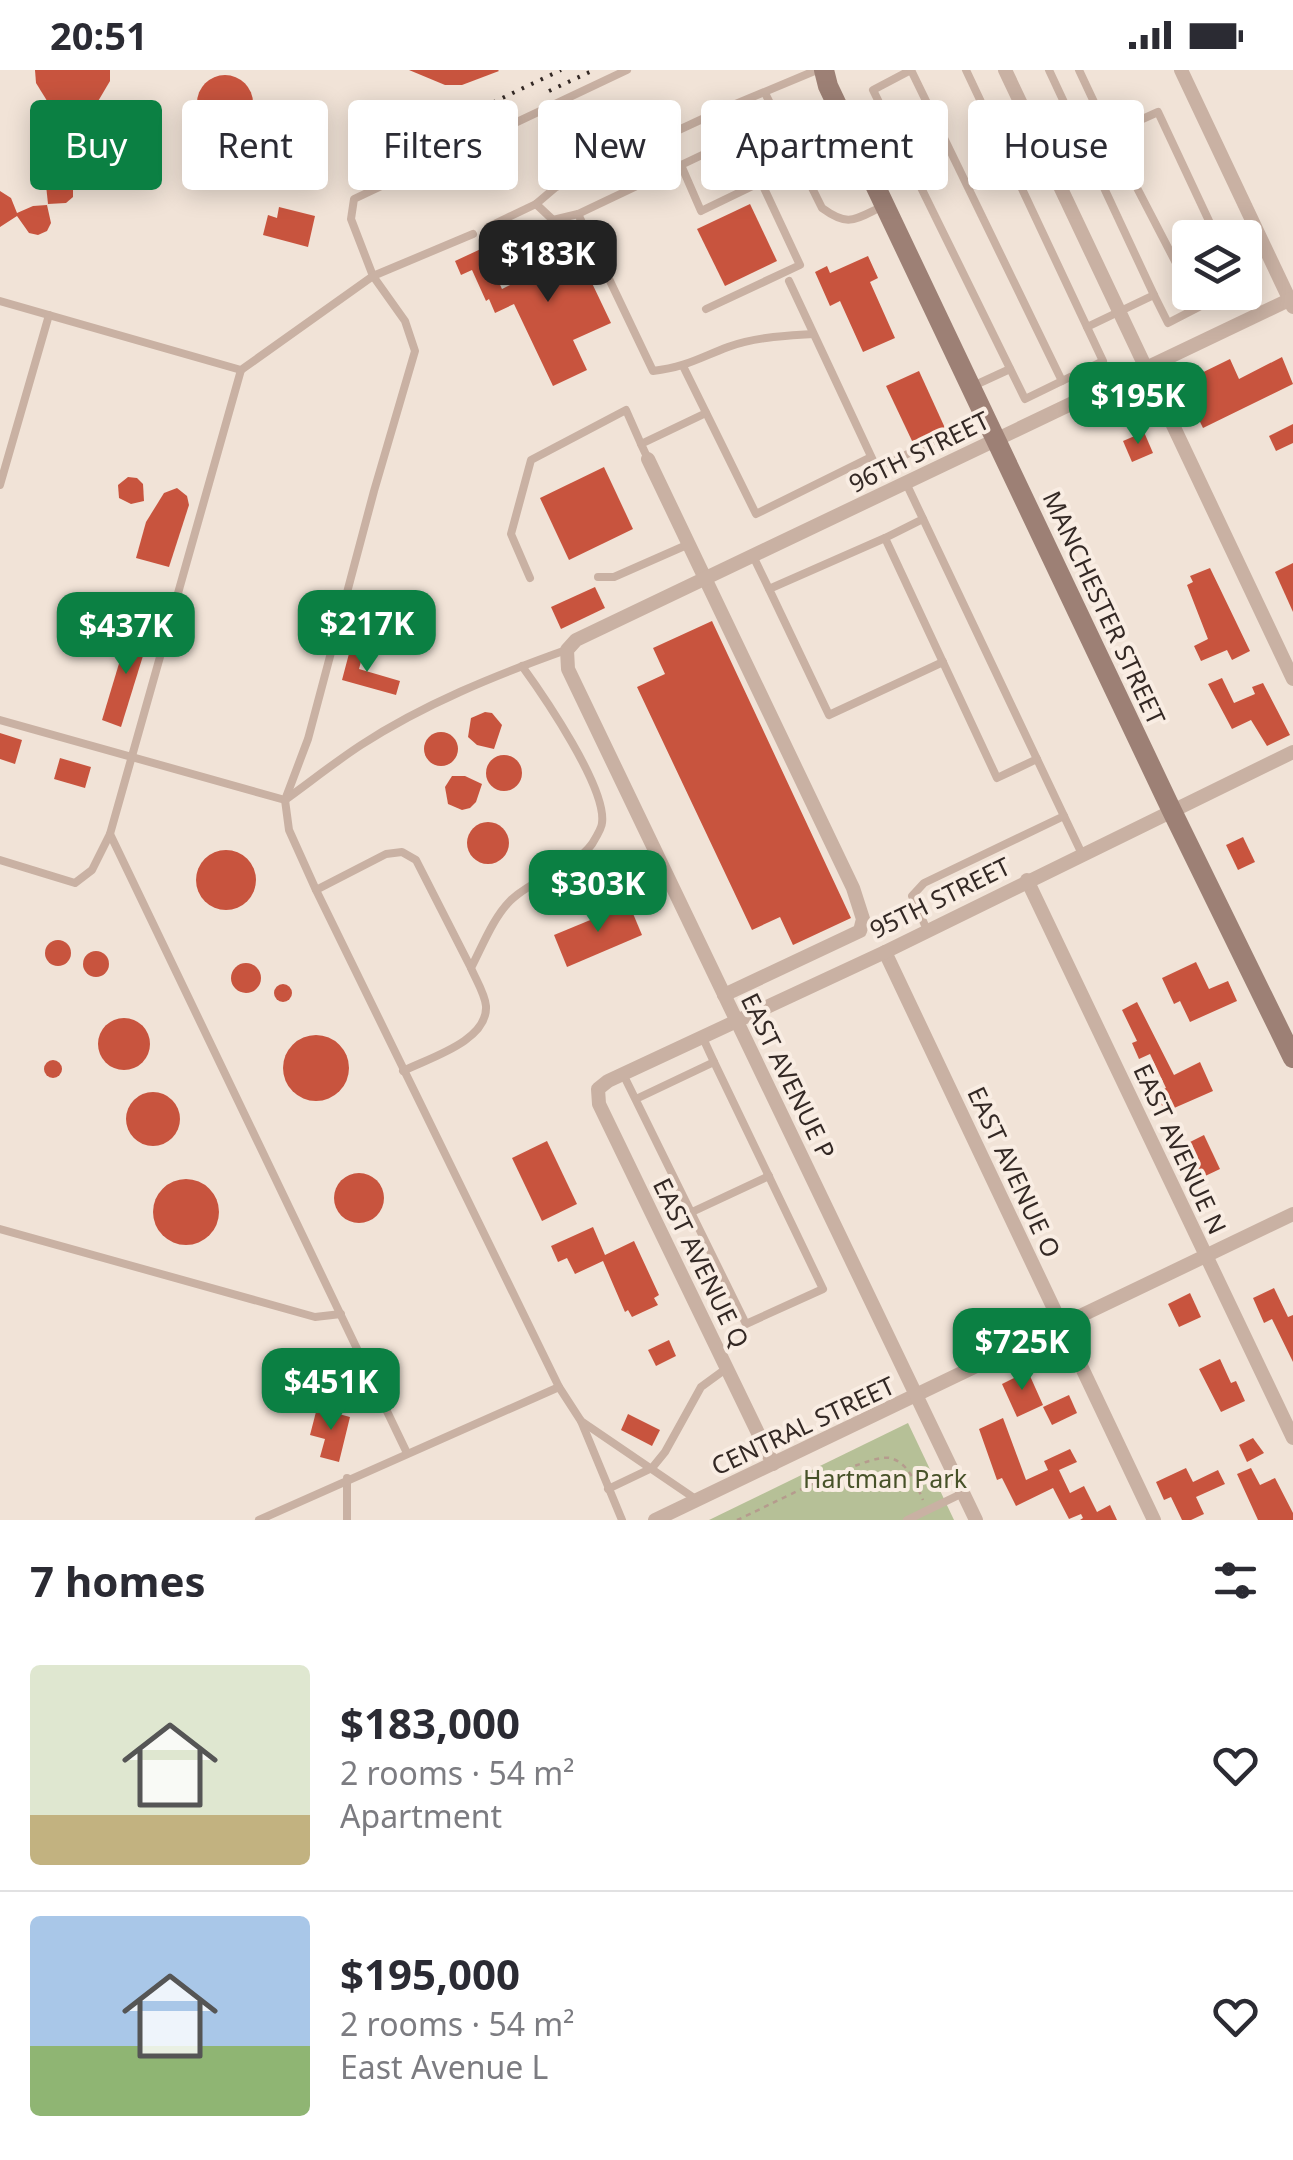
<!DOCTYPE html>
<html lang="en">
<head>
<meta charset="utf-8">
<style>
  :root { --surface:#fff; --page:#f7f7f7; --text:#2b2b33; --muted:#7c7c81; --line:#e1e1e2; --accent:#0b8043 }
  body { margin:0; font-family:"Noto Sans",sans-serif; background:var(--page); color:var(--text); height:100vh; display:flex; flex-direction:column; font-size:38px; white-space:nowrap }
  * { box-sizing:border-box; margin:0 }
  p { font-size:32px; color:var(--muted) }
  .icon { flex:none; width:55px; height:55px; fill:none; stroke:currentColor; stroke-width:2; stroke-linecap:round; stroke-linejoin:round }
  .map { position:relative; height:1450px; overflow:hidden }
  .drawer { display:flex; flex-direction:column; background:var(--surface); flex:1 }
  .drawer>* { flex:none }
  .top-card { position:absolute; left:30px; top:30px; width:1235px; height:90px; display:flex; gap:20px }
  .fabs { position:absolute; left:1172px; top:150px; display:grid; gap:20px }
  .fabs a { display:grid; place-items:center; width:90px; height:90px; border-radius:10px; background:var(--surface); box-shadow:0 5px 25px #0003; font-size:50px }
  .price { position:absolute; translate:-50% -85px; padding:0 22px; border-radius:20px; background:var(--accent); color:#fff; font-size:32px; line-height:65px; filter:drop-shadow(0 2px 5px #0008) }
  .price::after { content:''; position:absolute; left:50%; top:60px; width:30px; height:22px; margin-left:-15px; background:inherit; clip-path:polygon(0 0,100% 0,50% 100%) }
  .price.current { background:#222; color:#fff }
  ul { padding:0; list-style:none }
  li { display:flex; align-items:center; gap:30px; height:250px; padding:0 30px }
  li+li { border-top:2px solid var(--line) }
  li span { display:grid; place-items:center; flex:none; width:280px; height:200px; border-radius:10px; color:#555 }
  li>.icon { margin-inline-start:auto }
  span .icon { width:120px; height:120px; fill:#fffc; stroke-width:1 }
  li b { font-size:42px }
  h2 { display:flex; justify-content:space-between; align-items:center; height:120px; padding:0 30px; font-size:42px }
  .chip { padding:0 35px; border-radius:10px; background:var(--surface); box-shadow:0 5px 25px #0003; font-size:35px; line-height:90px }
  .chip.current { background:var(--accent); color:#fff }
  .status { display:flex; justify-content:space-between; align-items:center; height:70px; padding:0 50px; background:var(--surface); direction:ltr }
  .status svg { height:28px; fill:currentColor }
  .map>svg:first-child { display:block }
  .green { fill:#b6c097 }
  .building { fill:#c8543e }
  .lines { fill:none; stroke-linecap:round; stroke-linejoin:round }
  .path { stroke:#b59b8d; stroke-width:2.5; stroke-dasharray:5 5; stroke-linecap:butt }
  .lane { stroke:#c9b1a3; stroke-width:8 }
  .street { stroke:#c9b1a3; stroke-width:14 }
  .secondary { stroke:#9d8075; stroke-width:20 }
  .rail { stroke:#342925; stroke-width:4; stroke-dasharray:2.5 8; stroke-linecap:butt }
  .labels { text-anchor:middle; stroke-width:8; stroke-linejoin:round; paint-order:stroke }
  .street-label { font-size:25px; fill:#342925; stroke:#f9ede3 }
  .park-label { font-size:25px; fill:#475229; stroke:#f9ede3 }
</style>
</head>
<body>
<div class="status"><b>20:51</b><svg viewBox="0 0 49 12"><path d="M0 12V9h3v3zM5 12V6h3v6zM10 12V3h3v9zM15 12V0h3v12zM26 1h20v11H26zM47 4h2v5h-2z"/></svg></div>
<div class="map">
<svg width="1293" height="1450" viewBox="0 0 1293 1450">
  <rect width="100%" height="100%" fill="#f1e3d7"/>
  <polygon class="green" points="908,1353 954,1450 709,1450"/>
  <g class="building">
    <polygon points="35,0 110,0 110,11 97,33 73,42 49,34 36,13"/>
    <polygon points="409,0 498,0 499,1 462,15 445,15"/>
    <circle cx="225" cy="33" r="28"/>
    <polygon points="56,105 66,106 73,113 73,127 66,133 48,134 46,115"/>
    <polygon points="0,121 11,128 17,143 33,136 47,135 51,153 47,161 38,165 29,163 17,146 0,157"/>
    <polygon points="750,134 777,191 725,216 697,159"/>
    <polygon points="279,137 315,146 308,177 263,165 268,145 277,148"/>
    <polygon points="570,167 611,253 573,270 587,300 553,316 514,234 495,243 489,229 486,231 472,200 461,205 455,191 483,178 502,219 543,199 536,184"/>
    <polygon points="868,186 878,208 870,212 895,268 863,282 840,231 830,236 815,202 827,196 830,203"/>
    <polygon points="1282,287 1293,314 1203,358 1181,313 1230,289 1239,309"/>
    <polygon points="919,301 945,358 913,373 886,316"/>
    <polygon points="1293,354 1293,373 1276,381 1269,366"/>
    <polygon points="1144,362 1153,383 1132,392 1123,371"/>
    <polygon points="604,397 633,459 569,490 540,428"/>
    <polygon points="128,407 137,408 143,414 144,431 131,434 119,428 118,415"/>
    <polygon points="177,418 187,426 189,435 169,497 136,488 146,452 164,423"/>
    <polygon points="1293,493 1293,542 1275,502"/>
    <polygon points="1210,498 1250,581 1232,590 1227,580 1201,591 1194,576 1208,569 1187,515 1193,512 1190,506"/>
    <polygon points="595,517 605,538 561,559 551,537"/>
    <polygon points="712,551 851,848 793,875 780,847 752,860 637,617 665,604 653,578"/>
    <polygon points="130,557 150,563 121,657 102,650"/>
    <polygon points="351,576 364,580 359,599 400,611 396,625 342,610"/>
    <polygon points="1222,608 1234,633 1255,624 1252,617 1263,613 1290,665 1267,676 1251,650 1232,659 1208,614"/>
    <polygon points="485,642 492,643 502,655 494,679 477,675 468,667 471,648"/>
    <circle cx="441" cy="679" r="17"/>
    <polygon points="0,663 22,670 15,694 0,689"/>
    <circle cx="504" cy="703" r="18"/>
    <polygon points="60,688 91,697 85,718 54,709"/>
    <polygon points="452,706 465,706 482,714 476,732 470,738 462,740 448,734 445,717"/>
    <circle cx="488" cy="773" r="21"/>
    <polygon points="1243,767 1255,792 1238,800 1226,775"/>
    <circle cx="226" cy="810" r="30"/>
    <polygon points="629,834 642,865 567,897 554,865"/>
    <circle cx="58" cy="883" r="13"/>
    <circle cx="96" cy="894" r="13"/>
    <polygon points="1196,892 1209,919 1228,911 1237,931 1190,952 1180,931 1174,934 1162,908"/>
    <circle cx="246" cy="908" r="15"/>
    <circle cx="283" cy="923" r="9"/>
    <polygon points="1137,932 1174,1005 1200,992 1213,1021 1165,1042 1156,1023 1166,1018 1150,984 1139,989 1132,973 1137,971 1122,940"/>
    <circle cx="124" cy="974" r="26"/>
    <circle cx="316" cy="998" r="33"/>
    <circle cx="53" cy="999" r="9"/>
    <circle cx="153" cy="1049" r="27"/>
    <polygon points="1204,1065 1220,1099 1201,1108 1184,1075"/>
    <polygon points="547,1071 577,1134 542,1151 512,1088"/>
    <circle cx="359" cy="1128" r="25"/>
    <circle cx="186" cy="1142" r="33"/>
    <polygon points="593,1157 605,1185 634,1171 659,1225 654,1228 658,1235 632,1247 628,1240 625,1242 603,1191 575,1204 567,1188 558,1192 551,1176"/>
    <polygon points="1274,1218 1288,1247 1293,1245 1293,1292 1272,1249 1264,1253 1253,1228"/>
    <polygon points="1190,1223 1201,1247 1179,1257 1168,1234"/>
    <polygon points="669,1270 676,1286 656,1296 648,1280"/>
    <polygon points="1220,1289 1231,1313 1236,1311 1245,1331 1221,1342 1199,1299"/>
    <polygon points="1026,1297 1043,1335 1017,1347 1002,1314 1018,1306 1016,1302"/>
    <polygon points="1069,1325 1077,1343 1052,1355 1043,1337"/>
    <polygon points="317,1338 350,1347 339,1392 320,1387 325,1369 310,1365"/>
    <polygon points="628,1344 660,1360 652,1376 621,1360"/>
    <polygon points="1003,1348 1026,1410 1048,1400 1044,1391 1070,1379 1077,1392 1059,1400 1070,1423 1084,1416 1097,1442 1110,1435 1117,1450 1080,1450 1083,1448 1081,1444 1069,1449 1053,1418 1016,1436 1002,1408 997,1410 979,1359"/>
    <polygon points="1253,1368 1264,1383 1247,1392 1239,1375"/>
    <polygon points="1186,1398 1193,1412 1218,1400 1225,1414 1196,1427 1204,1444 1191,1450 1182,1450 1171,1427 1164,1430 1156,1412"/>
    <polygon points="1251,1398 1260,1415 1275,1408 1293,1443 1293,1450 1258,1450 1237,1404"/>
  </g>
  <g class="lines">
    <path class="path" d="M 737,1450 C 765,1438 867,1383 890,1388 C 909,1393 916,1414 923,1430"/>
    <g class="lane">
      <polyline points="627,0 354,129 351,149 373,206 405,251 415,281 374,421 308,669 285,730 289,760 316,820 559,1317 581,1351 697,1430"/>
      <polyline points="911,0 873,20 1025,329 1103,291 966,0"/>
      <polyline points="911,0 1062,311"/>
      <polyline points="1049,0 1154,225 1087,257"/>
      <polyline points="1079,0 1109,64 1158,42 1217,168"/>
      <path d="M 765,23 L 822,138 C 848,157 854,150 881,137"/>
      <polyline points="1109,64 1190,220"/>
      <polyline points="858,79 893,61"/>
      <polyline points="681,95 701,141 761,112"/>
      <path d="M 536,134 L 553,150 L 578,144 L 653,301 C 686,297 699,288 728,277 C 756,267 784,266 813,264"/>
      <polyline points="578,144 740,67 800,195 706,239"/>
      <polyline points="488,157 536,134 556,117 726,38 817,0"/>
      <polyline points="789,211 877,399 946,365"/>
      <polyline points="1154,225 1168,253 1228,222"/>
      <polyline points="0,231 241,300 373,206 473,164"/>
      <polyline points="683,296 756,444 871,387"/>
      <polyline points="241,300 110,764 407,1383"/>
      <polyline points="973,316 1010,299"/>
      <polyline points="648,389 641,374 706,343"/>
      <polyline points="906,413 1082,784"/>
      <polyline points="0,415 49,245"/>
      <polyline points="923,449 885,468 997,708 1037,689"/>
      <polyline points="885,468 769,519 829,645 943,592"/>
      <polyline points="753,486 769,519"/>
      <polyline points="598,507 614,507 689,474"/>
      <polyline points="530,508 511,464 531,390 626,340 641,374"/>
      <polyline points="0,650 285,730"/>
      <path d="M 285,730 C 310,712 335,692 361,675 C 424,634 496,605 566,580"/>
      <polyline points="0,790 75,813 92,800 110,764"/>
      <polyline points="316,820 386,784 402,782 416,790 471,898"/>
      <polyline points="927,860 912,826 924,813 1064,746"/>
      <polyline points="702,966 714,992"/>
      <path d="M 403,1001 C 429,988 488,971 486,936 C 485,924 476,910 471,898 C 482,877 493,848 510,831 C 533,808 572,801 592,774 C 595,769 602,758 602,753 C 607,718 543,625 522,596"/>
      <polyline points="623,1004 746,1254 823,1219 714,992 636,1029"/>
      <polyline points="692,1142 769,1106"/>
      <polyline points="0,1159 315,1247 341,1244"/>
      <polyline points="581,1351 622,1450"/>
      <polyline points="347,1408 347,1450"/>
      <polyline points="608,1419 652,1398 665,1382 701,1317 727,1298"/>
      <polyline points="259,1450 559,1317"/>
      <polyline points="907,1450 963,1423"/>
    </g>
    <g class="street">
      <polyline points="1005,0 1293,609"/>
      <polyline points="1181,0 1293,237"/>
      <polyline points="648,389 853,818 863,849 860,861 724,925"/>
      <polyline points="1027,810 1293,1368"/>
      <polyline points="885,882 1154,1450"/>
      <polyline points="773,1394 599,1034 598,1019 608,1011 885,882 1293,682"/>
      <polyline points="655,1450 1293,1144"/>
      <polyline points="976,1450 568,599 567,580 576,570 1293,228"/>
    </g>
    <polyline class="secondary" points="824,0 828,16 1172,741 1293,988"/>
    <g class="rail">
      <polyline points="549,21 594,0"/>
      <polyline points="389,82 561,0"/>
    </g>
  </g>
  <g class="labels">
    <g class="street-label">
      <text transform="translate(919 382) rotate(-26)" y="9">96TH STREET</text>
      <text transform="translate(1104 538) rotate(65)" y="9">MANCHESTER STREET</text>
      <text transform="translate(940 828) rotate(-26)" y="9">95TH STREET</text>
      <text transform="translate(788 1006) rotate(64)" y="9">EAST AVENUE P</text>
      <text transform="translate(1180 1079) rotate(65)" y="9">EAST AVENUE N</text>
      <text transform="translate(1014 1102) rotate(65)" y="9">EAST AVENUE O</text>
      <text transform="translate(701 1193) rotate(64)" y="9">EAST AVENUE Q</text>
      <text transform="translate(803 1356) rotate(-25)" y="9">CENTRAL STREET</text>
    </g>
    <g class="park-label">
      <text x="885" y="1418">Hartman Park</text>
    </g>
  </g>
</svg>
<div class="fabs">
<a><svg class="icon" aria-label="layers" viewBox="0 0 24 24"><path d="M12 4l9 5-9 5-9-5zM3 14l9 5 9-5"/></svg></a>
</div>
<b class="price current" style="left:548px;top:235px">$183K</b>
<b class="price" style="left:1138px;top:377px">$195K</b>
<b class="price" style="left:367px;top:605px">$217K</b>
<b class="price" style="left:126px;top:607px">$437K</b>
<b class="price" style="left:598px;top:865px">$303K</b>
<b class="price" style="left:1022px;top:1323px">$725K</b>
<b class="price" style="left:331px;top:1363px">$451K</b>
<div class="top-card">
<a class="chip current">Buy</a>
<a class="chip">Rent</a>
<a class="chip">Filters</a>
<a class="chip">New</a>
<a class="chip">Apartment</a>
<a class="chip">House</a>
</div>
</div>
<section class="drawer">
<h2>7 homes<svg class="icon" aria-label="filters" viewBox="0 0 24 24"><path d="M4 7h16M4 17h16"/><circle cx="9" cy="7" r="2"/><circle cx="15" cy="17" r="2"/></svg></h2>
<ul>
<li><span style="background:linear-gradient(#dfe7d0 75%,#c2b280 0)"><svg class="icon" aria-label="home" viewBox="0 0 24 24"><path d="M3 11l9-7 9 7M6 9v11h12V9"/></svg></span><div><b>$183,000</b><p>2 rooms · 54 m²</p><p>Apartment</p></div><svg class="icon" aria-label="heart" viewBox="0 0 24 24"><path d="M12 20l-8-8c-3-5 5-10 8-4 3-6 11-1 8 4z"/></svg></li>
<li><span style="background:linear-gradient(#a9c7e8 65%,#8fb573 0)"><svg class="icon" aria-label="home" viewBox="0 0 24 24"><path d="M3 11l9-7 9 7M6 9v11h12V9"/></svg></span><div><b>$195,000</b><p>2 rooms · 54 m²</p><p>East Avenue L</p></div><svg class="icon" aria-label="heart" viewBox="0 0 24 24"><path d="M12 20l-8-8c-3-5 5-10 8-4 3-6 11-1 8 4z"/></svg></li>
</ul>
</section>
</body>
</html>
